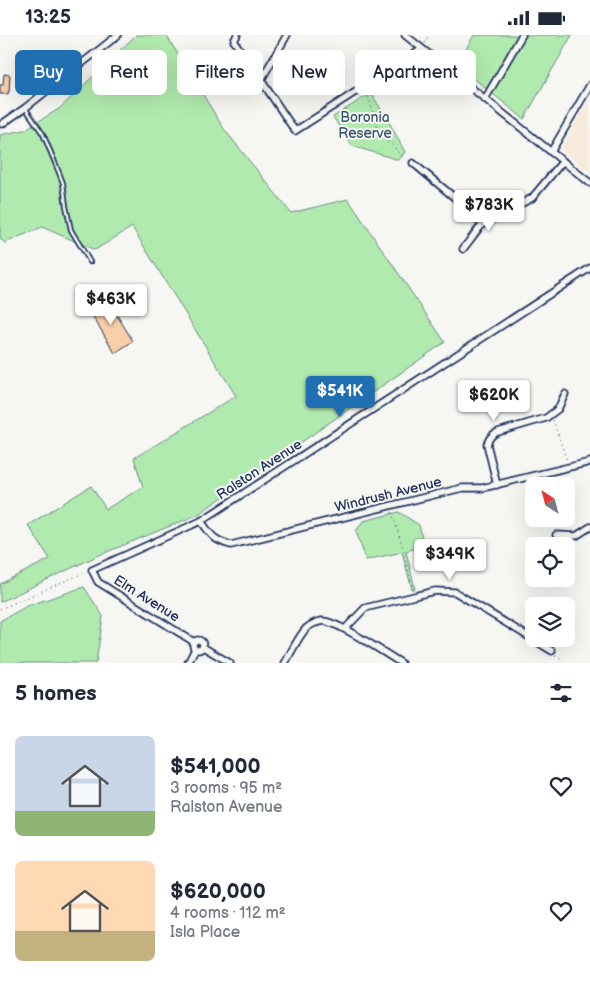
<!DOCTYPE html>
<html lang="en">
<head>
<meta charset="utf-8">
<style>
  :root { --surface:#fff; --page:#f6f6f7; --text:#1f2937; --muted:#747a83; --accent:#1f6fb2 }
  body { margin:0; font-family:"Balsamiq Sans",sans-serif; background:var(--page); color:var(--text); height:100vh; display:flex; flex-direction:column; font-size:19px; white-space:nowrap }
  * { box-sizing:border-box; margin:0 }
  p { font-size:16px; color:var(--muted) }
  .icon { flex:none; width:28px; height:28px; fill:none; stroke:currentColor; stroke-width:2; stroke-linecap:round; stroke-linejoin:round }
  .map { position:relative; height:628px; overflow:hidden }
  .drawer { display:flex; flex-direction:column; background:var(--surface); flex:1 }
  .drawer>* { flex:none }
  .banner { position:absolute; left:15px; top:15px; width:560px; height:45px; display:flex; gap:10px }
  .needle { width:32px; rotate:324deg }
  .fabs { position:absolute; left:525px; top:442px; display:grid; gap:10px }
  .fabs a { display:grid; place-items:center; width:50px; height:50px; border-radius:8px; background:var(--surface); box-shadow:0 5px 20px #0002; font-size:25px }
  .price { position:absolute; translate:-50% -42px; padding:0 11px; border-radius:5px; background:#fff; color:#222; font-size:16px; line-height:32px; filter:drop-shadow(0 1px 2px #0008) }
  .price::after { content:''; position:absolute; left:50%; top:30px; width:15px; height:11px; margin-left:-8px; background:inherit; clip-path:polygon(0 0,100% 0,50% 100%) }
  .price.current { background:var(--accent); color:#fff }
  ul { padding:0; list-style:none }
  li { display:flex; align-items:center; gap:15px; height:125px; padding:0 15px }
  li span { display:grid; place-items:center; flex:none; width:140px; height:100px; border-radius:8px; color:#555 }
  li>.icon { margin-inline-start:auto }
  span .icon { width:60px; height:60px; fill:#fffc; stroke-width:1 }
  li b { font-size:21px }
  h2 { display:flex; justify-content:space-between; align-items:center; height:60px; padding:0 15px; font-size:21px }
  .pill { padding:0 18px; border-radius:8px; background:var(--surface); box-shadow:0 5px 20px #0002; font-size:18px; line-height:45px }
  .pill.current { background:var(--accent); color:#fff }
  .status { display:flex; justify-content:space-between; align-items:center; height:35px; padding:0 25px; background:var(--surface); direction:ltr }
  .status svg { height:14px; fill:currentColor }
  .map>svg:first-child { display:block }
  .built { fill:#f7eadc }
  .green { fill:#b1eaae; stroke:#668c86 }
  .building { fill:#f9cea8; stroke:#1b2f5e }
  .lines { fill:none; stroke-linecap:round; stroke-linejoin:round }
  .service-casing { stroke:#1b2f5e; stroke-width:6 }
  .minor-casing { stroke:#1b2f5e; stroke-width:9 }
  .path { stroke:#1b2f5e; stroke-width:1; stroke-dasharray:1 4; stroke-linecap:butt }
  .service { stroke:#f6f6f2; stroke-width:2.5 }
  .minor { stroke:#f6f6f2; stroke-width:5.5 }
  .labels { text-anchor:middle; stroke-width:4; stroke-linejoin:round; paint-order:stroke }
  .park-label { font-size:14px; fill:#39546e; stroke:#f6f6f2 }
  .street-label { font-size:14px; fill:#1b2f5e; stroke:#f6f6f2 }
</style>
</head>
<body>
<div class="status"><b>13:25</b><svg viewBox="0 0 49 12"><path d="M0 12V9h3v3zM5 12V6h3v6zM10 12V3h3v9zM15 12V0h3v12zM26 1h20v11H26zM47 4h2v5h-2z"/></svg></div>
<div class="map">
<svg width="590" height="628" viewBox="0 0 590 628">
  <rect width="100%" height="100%" fill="#f6f6f2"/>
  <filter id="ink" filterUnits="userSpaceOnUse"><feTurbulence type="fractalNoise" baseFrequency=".02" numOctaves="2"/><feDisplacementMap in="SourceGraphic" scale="10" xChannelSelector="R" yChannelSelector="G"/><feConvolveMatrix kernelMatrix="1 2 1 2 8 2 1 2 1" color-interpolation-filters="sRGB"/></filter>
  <g filter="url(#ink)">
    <polygon class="built" points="590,62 590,137 561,114"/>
    <g class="green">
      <polygon points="136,0 166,0 224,94 291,178 348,164 445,307 197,480 97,521 0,567 0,549 50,524 28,490 91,451 106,474 143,452 134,423 236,361 132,192 95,215 42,192 5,208 0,204 0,100 24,95 59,74"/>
      <polygon points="474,0 572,0 524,84 457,30"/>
      <polygon points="371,58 389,87 405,117 399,125 352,111 333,82"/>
      <polygon points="399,477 419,490 424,511 406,516 415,554 412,554 402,517 366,525 356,496 363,486"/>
      <polygon points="84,552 103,581 96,628 0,628 0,586 27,571"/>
    </g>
    <g class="building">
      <polygon points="4,39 10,40 9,57 8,57 8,59 0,59 0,50 3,50"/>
      <polygon points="107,264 133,306 115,318 89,275"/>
    </g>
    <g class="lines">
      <defs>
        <polyline id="service" points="26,74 43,99 56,130 63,148 66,171 71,195 90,227"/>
        <g id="minor">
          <polyline points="237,0 234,6 261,45"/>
          <polyline points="287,0 261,45 295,96 422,14"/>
          <polyline points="405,0 590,148"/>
          <polyline points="485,64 522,0"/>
          <polyline points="2,89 25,73 118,0"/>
          <polyline points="551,117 590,50"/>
          <polyline points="413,128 485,188 532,163 563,126"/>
          <polyline points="463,214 480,192 485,188"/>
          <path d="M 497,450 L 487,409 C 489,403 492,399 498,397 L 546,383 L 558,374 L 565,359"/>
          <path d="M 201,486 C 212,501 213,505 231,510 L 462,453 L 482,453 L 590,427"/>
          <polyline points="556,500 576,501 590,492"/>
          <polyline points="345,594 365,573 435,556 455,557 552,616"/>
          <circle cx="198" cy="610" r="5"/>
          <polyline points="194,607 98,547 92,535 201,486 590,233"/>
          <polyline points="203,612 230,628"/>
          <polyline points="188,628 195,614"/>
          <path d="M 285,628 C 290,620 301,596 308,592 C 312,589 317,587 322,586 C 338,586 386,619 401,628"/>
        </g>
      </defs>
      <use href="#service" class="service-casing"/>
      <use href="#minor" class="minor-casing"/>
      <g class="path">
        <polyline points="425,8 429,0"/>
        <polyline points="367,57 378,95 386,106 395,112 396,116 408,125"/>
        <polyline points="553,385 567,426"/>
        <polyline points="392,477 404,517 413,556"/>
        <polyline points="0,574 86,537"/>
        <polyline points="555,621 568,628"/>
      </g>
      <use href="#service" class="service"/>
      <use href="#minor" class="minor"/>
    </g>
  </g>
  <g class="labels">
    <g class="park-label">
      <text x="365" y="87">Boronia<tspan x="365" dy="16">Reserve</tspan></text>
    </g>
    <g class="street-label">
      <text transform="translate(259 434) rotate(-33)" y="5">Ralston Avenue</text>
      <text transform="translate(388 459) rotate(-14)" y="5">Windrush Avenue</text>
      <text transform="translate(147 563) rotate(32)" y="5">Elm Avenue</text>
    </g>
  </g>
</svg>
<div class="fabs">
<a><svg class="needle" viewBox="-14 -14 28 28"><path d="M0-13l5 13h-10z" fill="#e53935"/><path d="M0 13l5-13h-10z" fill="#747a83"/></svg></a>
<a><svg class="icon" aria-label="locate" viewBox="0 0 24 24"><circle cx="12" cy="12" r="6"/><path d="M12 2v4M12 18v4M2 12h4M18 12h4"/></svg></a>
<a><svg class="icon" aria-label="layers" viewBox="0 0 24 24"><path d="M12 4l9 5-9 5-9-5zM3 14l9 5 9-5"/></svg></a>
</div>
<b class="price" style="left:489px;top:197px">$783K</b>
<b class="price" style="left:111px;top:291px">$463K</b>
<b class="price current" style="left:340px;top:383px">$541K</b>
<b class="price" style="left:494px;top:387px">$620K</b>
<b class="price" style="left:450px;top:546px">$349K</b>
<div class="banner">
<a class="pill current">Buy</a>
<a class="pill">Rent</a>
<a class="pill">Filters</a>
<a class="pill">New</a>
<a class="pill">Apartment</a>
</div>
</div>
<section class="drawer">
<h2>5 homes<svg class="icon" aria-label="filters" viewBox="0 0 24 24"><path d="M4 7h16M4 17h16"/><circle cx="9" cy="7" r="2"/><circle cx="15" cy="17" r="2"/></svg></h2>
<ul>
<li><span style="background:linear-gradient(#c9d6e8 75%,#8fb573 0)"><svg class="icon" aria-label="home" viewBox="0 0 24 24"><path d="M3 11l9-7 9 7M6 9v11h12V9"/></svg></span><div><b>$541,000</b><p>3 rooms · 95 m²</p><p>Ralston Avenue</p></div><svg class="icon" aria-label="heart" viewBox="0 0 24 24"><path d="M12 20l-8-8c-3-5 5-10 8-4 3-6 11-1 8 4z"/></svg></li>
<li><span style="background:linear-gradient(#ffd9b3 70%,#c2b280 0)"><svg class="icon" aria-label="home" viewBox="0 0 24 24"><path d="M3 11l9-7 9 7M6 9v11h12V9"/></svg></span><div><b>$620,000</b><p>4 rooms · 112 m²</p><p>Isla Place</p></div><svg class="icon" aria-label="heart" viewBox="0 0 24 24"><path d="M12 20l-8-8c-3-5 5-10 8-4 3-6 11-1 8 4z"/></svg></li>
</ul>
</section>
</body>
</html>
